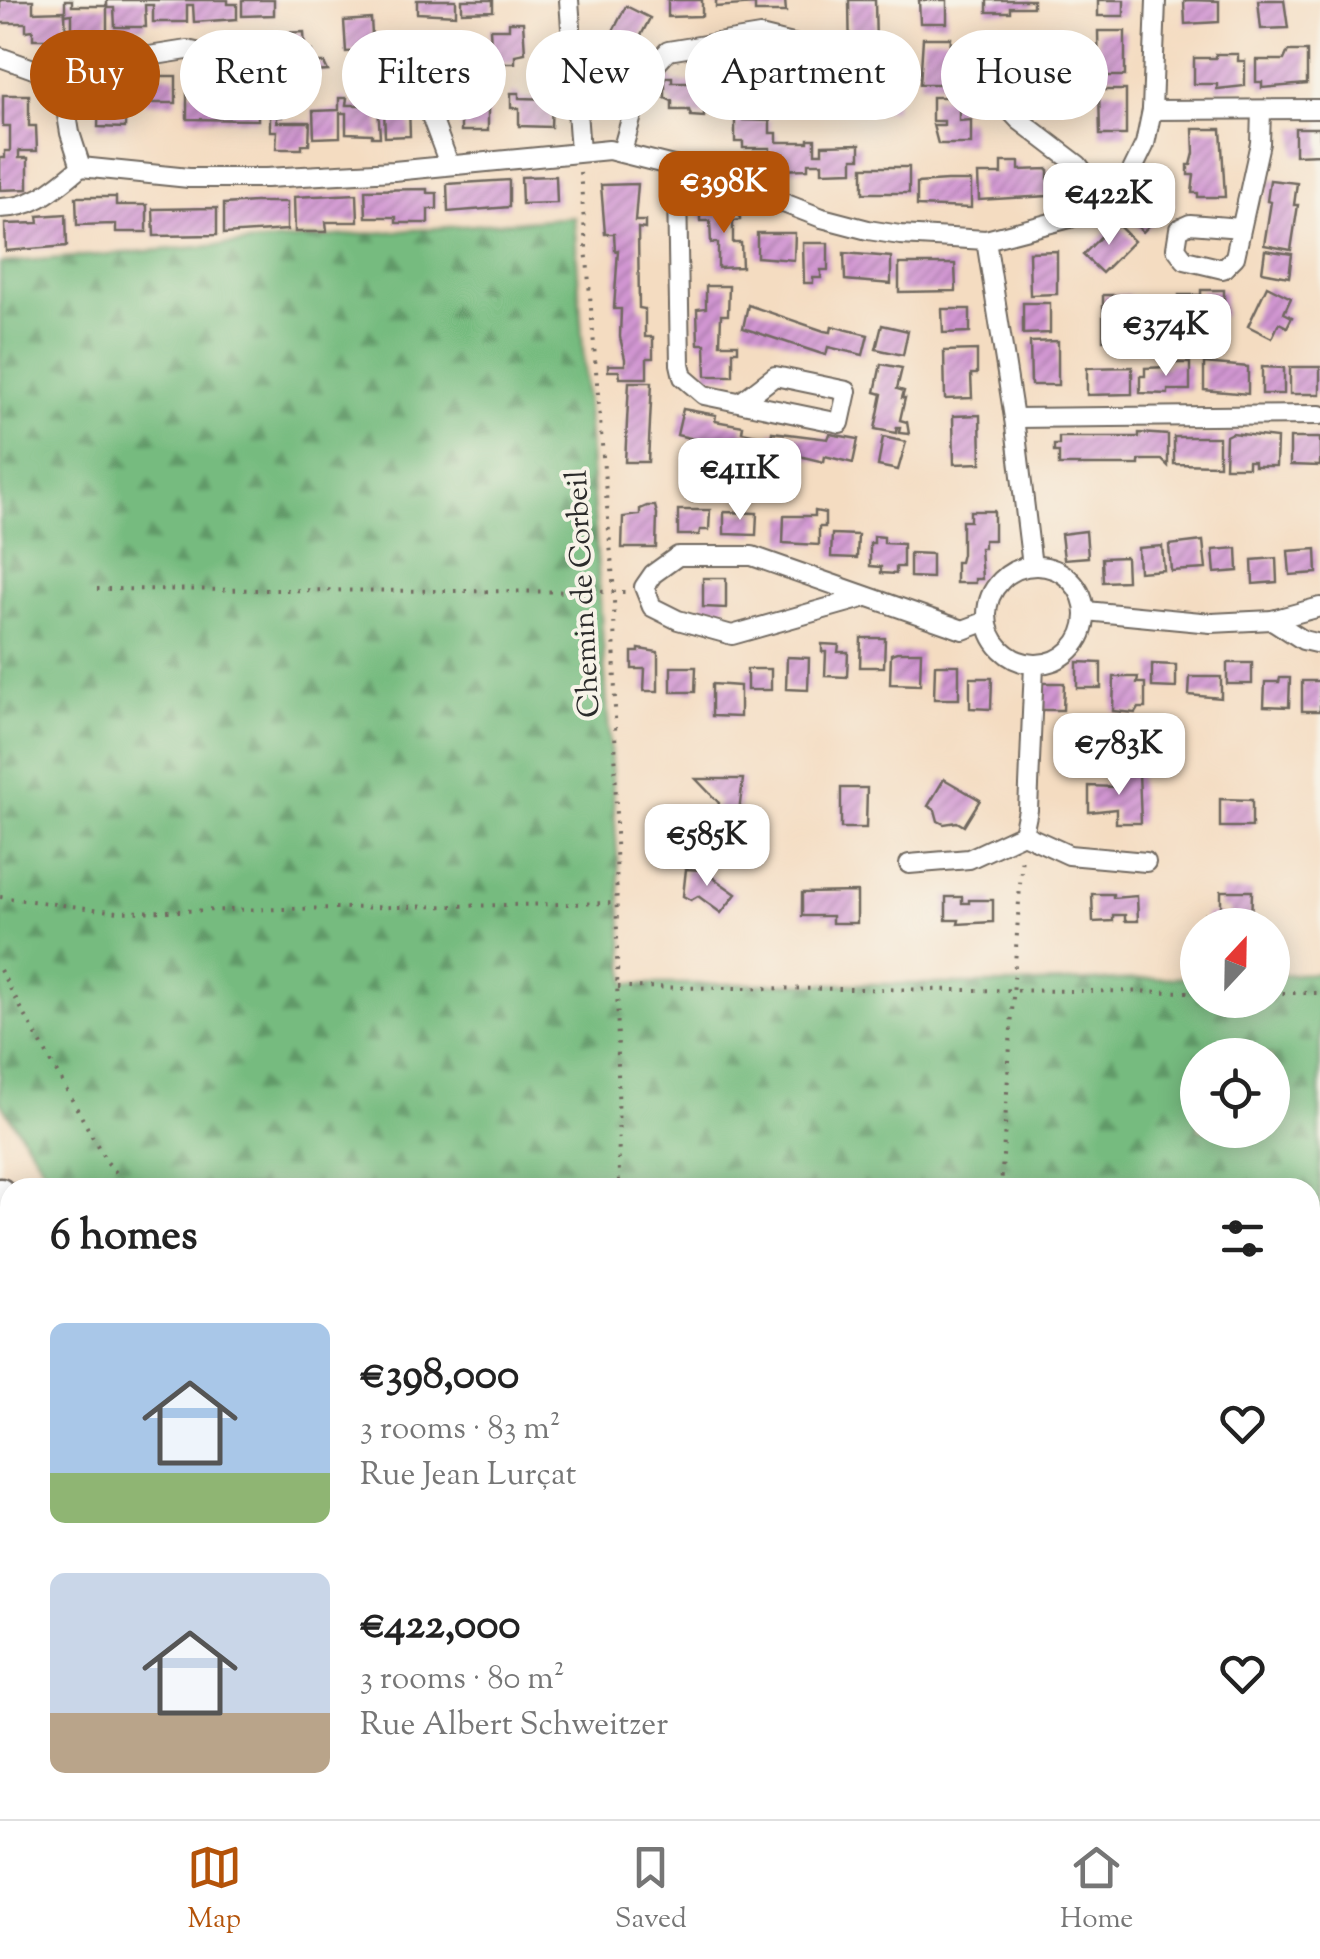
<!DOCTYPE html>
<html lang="en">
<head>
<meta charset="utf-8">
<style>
  :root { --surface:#fff; --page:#f6f6f6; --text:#222; --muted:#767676; --line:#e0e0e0; --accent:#b45309 }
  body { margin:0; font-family:"Sorts Mill Goudy",serif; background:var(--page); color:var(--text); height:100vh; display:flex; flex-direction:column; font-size:38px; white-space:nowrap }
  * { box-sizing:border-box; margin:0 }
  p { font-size:32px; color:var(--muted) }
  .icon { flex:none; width:55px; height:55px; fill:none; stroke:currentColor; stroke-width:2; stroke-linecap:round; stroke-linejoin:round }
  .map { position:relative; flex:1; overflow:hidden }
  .side { position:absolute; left:0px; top:1178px; width:1320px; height:642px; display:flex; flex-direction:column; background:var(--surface); border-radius:30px 30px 0 0; box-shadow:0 5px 25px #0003 }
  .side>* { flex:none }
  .hud { position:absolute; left:30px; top:30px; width:1260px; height:90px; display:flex; gap:20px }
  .needle { width:65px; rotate:22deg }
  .fabs { position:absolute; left:1180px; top:908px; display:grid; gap:20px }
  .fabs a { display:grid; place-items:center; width:110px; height:110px; border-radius:50%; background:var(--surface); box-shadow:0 5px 25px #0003; font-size:50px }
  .price { position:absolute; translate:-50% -85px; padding:0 22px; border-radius:20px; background:#fff; color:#222; font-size:32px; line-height:65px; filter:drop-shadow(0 2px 5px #0008) }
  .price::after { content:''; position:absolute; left:50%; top:60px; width:30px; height:22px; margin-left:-15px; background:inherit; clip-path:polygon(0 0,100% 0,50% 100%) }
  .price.on { background:var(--accent); color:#fff }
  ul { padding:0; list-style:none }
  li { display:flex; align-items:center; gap:30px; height:250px; padding:0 50px }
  li span { display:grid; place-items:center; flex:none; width:280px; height:200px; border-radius:15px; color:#555 }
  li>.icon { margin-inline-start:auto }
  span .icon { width:120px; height:120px; fill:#fffc; stroke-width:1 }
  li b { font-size:42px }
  h2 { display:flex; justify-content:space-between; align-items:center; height:120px; padding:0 50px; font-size:42px }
  .chip { padding:0 35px; border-radius:45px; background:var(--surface); box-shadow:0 5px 25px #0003; font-size:35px; line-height:90px }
  .chip.on { background:var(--accent); color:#fff }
  .dock { display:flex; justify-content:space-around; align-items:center; height:140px; border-top:2px solid var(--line); background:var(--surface); font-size:28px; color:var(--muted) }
  .dock a { display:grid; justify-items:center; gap:5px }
  .dock .on { color:var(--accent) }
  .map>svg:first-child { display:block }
  .forest { fill:url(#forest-firs); stroke:#507355; stroke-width:2.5; fill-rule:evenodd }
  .building { fill:url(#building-hatch) }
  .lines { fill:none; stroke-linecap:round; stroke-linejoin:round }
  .lane-casing { stroke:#716960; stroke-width:14 }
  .street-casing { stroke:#716960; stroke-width:22 }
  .primary-casing { stroke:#716960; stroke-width:35 }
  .path { stroke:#716960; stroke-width:4; stroke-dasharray:2.5 8; stroke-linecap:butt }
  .lane { stroke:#fff; stroke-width:9 }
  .street { stroke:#fff; stroke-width:18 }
  .primary { stroke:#fff; stroke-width:30 }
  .labels { text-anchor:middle; stroke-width:8; stroke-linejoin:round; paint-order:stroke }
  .street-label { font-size:30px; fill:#2b2b2b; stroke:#f7f3e8 }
</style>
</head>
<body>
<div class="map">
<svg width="1320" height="1819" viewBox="0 0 1320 1819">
  <defs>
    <pattern id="forest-firs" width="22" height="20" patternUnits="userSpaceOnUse" patternTransform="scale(2.5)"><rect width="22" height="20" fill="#76bb7f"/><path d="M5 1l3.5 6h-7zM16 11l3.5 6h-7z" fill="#619868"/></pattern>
    <pattern id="building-hatch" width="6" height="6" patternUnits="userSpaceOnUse" patternTransform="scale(2.5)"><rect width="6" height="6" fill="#d196d2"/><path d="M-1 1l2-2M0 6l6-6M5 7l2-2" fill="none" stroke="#aa7bab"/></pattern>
  </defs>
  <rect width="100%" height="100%" fill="#f7f3e8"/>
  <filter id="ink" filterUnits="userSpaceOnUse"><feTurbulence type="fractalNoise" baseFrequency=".01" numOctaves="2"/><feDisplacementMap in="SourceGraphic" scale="20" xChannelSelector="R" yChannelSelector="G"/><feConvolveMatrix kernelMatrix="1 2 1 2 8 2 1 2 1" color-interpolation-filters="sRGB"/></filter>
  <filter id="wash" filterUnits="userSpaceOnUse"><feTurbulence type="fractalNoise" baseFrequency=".0048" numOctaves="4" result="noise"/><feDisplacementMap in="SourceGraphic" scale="40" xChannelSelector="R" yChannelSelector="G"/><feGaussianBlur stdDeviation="2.25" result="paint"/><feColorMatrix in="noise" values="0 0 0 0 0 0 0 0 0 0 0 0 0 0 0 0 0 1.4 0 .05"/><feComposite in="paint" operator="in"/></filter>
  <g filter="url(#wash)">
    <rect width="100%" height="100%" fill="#f4dcc1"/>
    <g class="forest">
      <path d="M 574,217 L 626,984 L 1011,984 L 1197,977 L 1198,1000 L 1272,1000 L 1273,975 L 1320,973 L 1320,1819 L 1034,1819 L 1016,1810 L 1310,1810 L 1310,1188 L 56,1187 L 0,1102 L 0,263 ZM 1198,1055 L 1272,1055 L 1272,1130 L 1198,1130 Z"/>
      <polygon points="10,1477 10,1810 832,1810 850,1819 0,1819 0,1478"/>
    </g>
    <g id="blocks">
      <g class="building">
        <polygon points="0,0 33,0 33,12 65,11 66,39 33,39 33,30 26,31 26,23 0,23"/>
        <polygon points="65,0 72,0 72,6 107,6 107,33 72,33 72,14 65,15"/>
        <polygon points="107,0 228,0 228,4 237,4 237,19 194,22 193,5 187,5 187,22 153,22 153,5 145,5 146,27 115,27 114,8 107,8"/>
        <polygon points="242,0 274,0 274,15 242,16"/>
        <polygon points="417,0 456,0 456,15 417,13"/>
        <polygon points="462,0 493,0 493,11 462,12"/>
        <polygon points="668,0 702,0 702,16 668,17"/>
        <polygon points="716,0 785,0 786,12 755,12 755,4 716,7"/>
        <polygon points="849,0 875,0 876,47 868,47 869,60 850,60"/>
        <polygon points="919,0 947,0 947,23 920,23"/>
        <polygon points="987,0 1033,0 1033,7 1010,7 1010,12 987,12"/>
        <rect x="1098" y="0" width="26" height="16"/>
        <polygon points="1188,0 1219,1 1219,22 1185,24 1184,2"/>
        <polygon points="1258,0 1284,0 1288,28 1261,29"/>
        <polygon points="626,6 650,18 634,49 640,52 626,80 602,68 616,40 610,37"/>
        <polygon points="371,19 373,51 388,50 389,81 361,82 360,51 346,52 344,21"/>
        <polygon points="509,22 523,22 525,53 515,55 515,63 500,63 500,88 494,88 494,96 488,96 488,131 461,131 461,96 480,96 480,88 473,88 473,62 492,62 490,29 509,29"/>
        <polygon points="1098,31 1125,31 1125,76 1099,76"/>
        <polygon points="304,32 305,51 312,51 313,63 324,63 328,71 312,72 313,97 284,97 284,71 303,71 302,64 278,64 277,33"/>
        <polygon points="923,38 951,38 947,84 920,84"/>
        <polygon points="1028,42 1055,42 1056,89 1029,89"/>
        <polygon points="1288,51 1307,51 1307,84 1262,88 1262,82 1256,82 1256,60 1284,60"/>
        <polygon points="1216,54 1238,54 1238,61 1245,61 1245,86 1217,89 1217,84 1194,84 1194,58 1216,58"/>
        <rect x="709" y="58" width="62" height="27"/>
        <rect x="144" y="76" width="32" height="27"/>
        <polygon points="665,77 672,77 672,82 704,82 704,117 691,116 689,110 672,110 672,101 665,98"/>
        <polygon points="895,83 895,110 855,111 855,84"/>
        <polygon points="117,85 131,86 131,93 126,93 125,128 98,127 99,93 117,93"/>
        <polygon points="785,85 847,85 847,111 785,112"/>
        <polygon points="1099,90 1126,90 1126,135 1100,135"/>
        <polygon points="187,92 258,92 258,120 187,119"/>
        <polygon points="511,93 519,93 519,98 552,99 551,127 519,126 519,108 511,108"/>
        <polygon points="3,95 29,95 29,126 36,126 37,151 19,151 19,158 28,158 28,189 0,190 0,158 5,158 5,151 10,151 10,126 3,126"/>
        <polygon points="932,97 959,97 959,121 971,120 971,144 938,144 933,125 944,125 944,121 932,121"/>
        <polygon points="339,98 347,98 346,105 378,105 380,137 372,137 372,134 346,133 346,113 340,113 340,137 314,138 313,111 339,110"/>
        <polygon points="409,107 410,136 385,137 384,108"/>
        <polygon points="282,109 282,117 277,117 277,122 310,122 309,145 302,145 302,149 276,149 277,131 270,131 270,113"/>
        <polygon points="735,115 743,115 743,120 770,121 770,133 777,133 777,142 808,142 808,139 815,139 815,153 822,153 822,145 860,144 860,158 853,158 853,171 822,172 822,163 808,163 808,169 777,170 777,162 770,162 770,148 743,148 743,142 735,142"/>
        <polygon points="1295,128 1320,128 1320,154 1295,155"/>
        <polygon points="1193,129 1221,129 1225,197 1198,197 1198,193 1192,193 1194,175 1188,175 1188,165 1191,165 1194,153"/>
        <polygon points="1002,162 1019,162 1019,170 1048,169 1048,196 979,200 978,174 1002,174"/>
        <rect x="863" y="167" width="46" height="26"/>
        <polygon points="556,176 557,203 522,204 521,177"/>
        <polygon points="509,180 509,207 448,212 447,184"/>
        <polygon points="1155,180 1174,200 1143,232 1124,213"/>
        <polygon points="1270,180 1297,183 1294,205 1298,205 1291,250 1264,245 1271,202 1267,201"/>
        <polygon points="947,181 971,181 971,208 917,206 917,183"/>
        <polygon points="638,184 635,221 645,221 645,229 638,228 639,308 645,309 645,337 653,337 653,358 647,358 647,378 620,378 619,371 608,371 608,365 625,365 625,359 620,337 621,309 614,309 618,250 615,251 614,234 605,234 601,185"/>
        <polygon points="427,189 427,193 437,193 437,209 428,209 428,223 396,223 396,217 366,217 365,190"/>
        <polygon points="357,194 358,222 326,222 327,232 295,232 294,197"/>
        <polygon points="76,197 116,197 116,205 147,205 147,232 116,232 116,224 77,225"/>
        <polygon points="255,202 287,202 287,230 224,234 224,204"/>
        <polygon points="709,206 716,213 722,213 721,209 736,209 740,213 740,220 733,221 733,243 741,243 742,267 718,268 718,243 711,243 710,221 700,221 700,208"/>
        <polygon points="217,208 217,235 154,236 153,209"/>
        <polygon points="66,214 67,246 6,251 5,224 39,223 38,216"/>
        <polygon points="1115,222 1134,241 1102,273 1083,255"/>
        <polygon points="757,233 795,233 794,260 757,257"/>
        <polygon points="803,243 828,243 828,270 821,270 821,278 813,278 813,283 804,283"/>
        <polygon points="1265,250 1292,254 1289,277 1262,272"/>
        <polygon points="1057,251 1057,294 1030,295 1029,252"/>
        <polygon points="844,253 891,257 891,284 845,280"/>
        <polygon points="899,264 955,264 956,291 899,292"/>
        <polygon points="706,286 729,286 728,315 721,315 720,344 738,344 738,351 733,351 733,376 706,376 705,344 698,344 697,309 706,308"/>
        <polygon points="1267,286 1291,298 1284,313 1292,317 1287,327 1279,323 1272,338 1248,326"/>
        <polygon points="1201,290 1224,290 1224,316 1202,316 1202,322 1180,321 1179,295 1201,295"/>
        <polygon points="1103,295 1129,295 1130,340 1103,340"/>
        <polygon points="1023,303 1050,303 1050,333 1023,334"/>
        <polygon points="748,305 824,331 831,332 832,326 868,335 863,355 828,347 826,355 819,353 743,328"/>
        <polygon points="942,309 970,309 970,332 943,333"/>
        <polygon points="882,325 908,331 903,355 876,349"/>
        <polygon points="1058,341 1058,385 1031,385 1030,342"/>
        <polygon points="977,350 977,374 971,374 972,398 945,399 944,351"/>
        <polygon points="1168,363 1190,363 1190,390 1168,390 1168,394 1140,393 1140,376 1145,376 1145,368 1168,367"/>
        <polygon points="1204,363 1248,367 1248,394 1204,390"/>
        <polygon points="881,364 902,368 897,389 904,391 902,398 905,398 900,420 907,422 909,434 899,433 900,427 897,427 896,433 875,429 882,394 875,392"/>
        <polygon points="1132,367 1132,394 1087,395 1087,368"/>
        <polygon points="1262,367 1284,368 1284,394 1262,394"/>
        <rect x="1290" y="367" width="30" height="27"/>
        <polygon points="629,382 652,382 648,462 625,462"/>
        <polygon points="683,409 716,415 715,421 743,426 742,432 771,438 772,432 828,439 830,434 858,439 853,463 825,456 824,462 795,455 794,462 770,457 766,461 744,457 738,454 738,449 677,435"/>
        <polygon points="980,415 981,463 954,464 953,416"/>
        <polygon points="1139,433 1168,435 1168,466 1162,460 1139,460 1139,465 1059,465 1059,452 1054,452 1054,445 1059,445 1059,437 1139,437"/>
        <polygon points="1232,433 1277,438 1276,466 1254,466 1254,461 1248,461 1248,467 1225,467 1226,436"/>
        <polygon points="883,437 906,442 898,470 878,466"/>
        <polygon points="1174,437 1219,437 1219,465 1174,464"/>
        <polygon points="1290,438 1320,438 1320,466 1290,465"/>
        <polygon points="647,506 655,506 657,514 656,548 622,548 623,517 640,515 640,509"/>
        <polygon points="678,510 710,510 709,530 700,530 699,535 678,535"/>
        <polygon points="815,511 825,513 825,527 819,527 819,545 783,543 784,516 815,516"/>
        <polygon points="970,511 994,511 994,540 984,540 984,548 980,548 982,579 975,579 975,583 956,583 956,562 960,562 962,554 962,521 970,521"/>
        <polygon points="724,512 757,513 756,535 724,534"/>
        <polygon points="1086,531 1088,557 1064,559 1061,534"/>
        <polygon points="832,534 858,535 857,558 831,557"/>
        <polygon points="874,536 884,537 884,543 903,544 903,567 896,567 896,574 881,573 881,567 870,566 870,543 874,543"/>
        <polygon points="1203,541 1206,569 1171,571 1169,545"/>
        <polygon points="1162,546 1164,570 1139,572 1138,548"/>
        <polygon points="1237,548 1238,571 1215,573 1213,550"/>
        <polygon points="1316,549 1317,573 1290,575 1288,551"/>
        <polygon points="910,553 932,554 932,578 910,577"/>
        <polygon points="1126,557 1127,581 1103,582 1102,558"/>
        <polygon points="1276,558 1277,582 1253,584 1252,560"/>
        <polygon points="703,578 726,578 726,608 703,607"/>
        <polygon points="861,638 885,638 884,667 860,667"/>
        <polygon points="822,644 839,645 838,652 848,652 847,677 825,676 826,652 822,652"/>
        <polygon points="639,649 658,652 658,691 644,691 645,669 632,669 632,652 639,652"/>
        <polygon points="897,652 921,652 920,685 890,684 891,654"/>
        <polygon points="787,657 809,658 808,690 786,689"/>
        <polygon points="1077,662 1101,663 1101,688 1077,688"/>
        <rect x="1227" y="663" width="25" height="21"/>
        <polygon points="1152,664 1176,665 1176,688 1152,687"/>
        <polygon points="935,665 959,665 959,699 934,699"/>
        <polygon points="671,667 696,667 695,692 671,692"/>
        <rect x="747" y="669" width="24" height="21"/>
        <polygon points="1114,677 1138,677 1137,683 1145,683 1145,708 1138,708 1135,713 1113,711"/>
        <polygon points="1190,677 1221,677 1221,698 1189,695"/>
        <polygon points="970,678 992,678 991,709 970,708"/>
        <polygon points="1280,678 1290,678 1289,707 1264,706 1265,682 1279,682"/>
        <rect x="1302" y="681" width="18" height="30"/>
        <polygon points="1042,683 1064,683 1063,710 1042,710"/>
        <polygon points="712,684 740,686 740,717 712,716"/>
        <polygon points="1114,772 1139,772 1141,823 1116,823 1116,809 1089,812 1089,786 1114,787"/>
        <polygon points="696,779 743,779 739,812 736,807 733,809 747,833 712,840 705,835 710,819 715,816 719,803"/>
        <polygon points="944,779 980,800 964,826 957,822 944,824 938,821 935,810 928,806"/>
        <polygon points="841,788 867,788 866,828 841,828"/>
        <polygon points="1220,799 1252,800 1252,827 1220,827"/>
        <polygon points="686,869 702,870 736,894 721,913 698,896 691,900 683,896"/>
        <polygon points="1221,891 1252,891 1251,925 1205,925 1205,914 1221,914 1221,919 1229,919 1229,908 1221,908"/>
        <polygon points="857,892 857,923 832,923 832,916 802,916 802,893"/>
        <polygon points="1092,894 1113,894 1113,898 1137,896 1138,921 1125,921 1125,915 1113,915 1113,921 1093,922"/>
        <polygon points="946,897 962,897 962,903 969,903 969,900 993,900 993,922 958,924 959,920 946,920"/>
      </g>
    </g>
  </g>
  <g filter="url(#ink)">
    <use href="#blocks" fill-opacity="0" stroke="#716960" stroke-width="2.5"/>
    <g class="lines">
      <defs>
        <polyline id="lane" points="0,1277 10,1293"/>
        <g id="street">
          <polyline points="569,0 580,152"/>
          <polyline points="432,49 421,62 422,92 449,164"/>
          <polyline points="992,56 992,91 1019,120 1078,165 1103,198"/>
          <polyline points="0,57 61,79 70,133 81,167 189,178 266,178 394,171 609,150 717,177 822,218 868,230 900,235 986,240 1070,218 1103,198 1129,177 1145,144 1152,110 1156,0"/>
          <polyline points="61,79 86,66 187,50 231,60"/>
          <polyline points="1152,110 1320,109"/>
          <polyline points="622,151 633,112 657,63 668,51 760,36 809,48"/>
          <polyline points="680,168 677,189 680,364 683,377 704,395 840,423 847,391 775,376 741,402"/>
          <path d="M 0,208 C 35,208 55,188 81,167"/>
          <polyline points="1241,228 1190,224 1179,229 1176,248 1185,260 1223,269 1235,257 1260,143 1261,111"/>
          <polyline points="986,240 1014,418 1032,566"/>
          <polyline points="1014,418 1320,415"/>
          <circle cx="1036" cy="615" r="49"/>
          <polyline points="863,598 732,635 678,620 652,607 644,587 653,574 678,556 752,556 963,630 987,621"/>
          <polyline points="1086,611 1211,623 1272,620 1320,607"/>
          <polyline points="1272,620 1303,640 1320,644"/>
          <polyline points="1023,834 1028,810 1034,665"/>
          <polyline points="909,864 969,859 1023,834 1069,855 1146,862"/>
        </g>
        <g id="primary">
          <polyline points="0,1194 10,1204"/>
          <polyline points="0,1226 10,1236"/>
          <polyline points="899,1810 916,1819"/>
          <polyline points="950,1810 967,1819"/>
        </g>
      </defs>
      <use href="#lane" class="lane-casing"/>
      <use href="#street" class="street-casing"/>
      <use href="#primary" class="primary-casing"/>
      <g class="path">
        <polyline points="580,172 614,593 619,1188"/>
        <polyline points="97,589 627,592"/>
        <polyline points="0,897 118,912 618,903"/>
        <polyline points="0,970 106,1161 130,1188"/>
        <polyline points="618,987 1198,992"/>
        <polyline points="1272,993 1320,993"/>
        <polyline points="1001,1188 1022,853"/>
        <polyline points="1310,1486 1320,1486"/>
        <polyline points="0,1781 10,1780"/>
        <polyline points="540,1810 553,1819"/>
        <polyline points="1093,1810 1112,1819"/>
      </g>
      <use href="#lane" class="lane"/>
      <use href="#street" class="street"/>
      <use href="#primary" class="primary"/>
    </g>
  </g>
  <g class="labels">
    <g class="street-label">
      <text transform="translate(582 594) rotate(-93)" y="10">Chemin de Corbeil</text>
    </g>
  </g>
</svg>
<div class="fabs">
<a><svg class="needle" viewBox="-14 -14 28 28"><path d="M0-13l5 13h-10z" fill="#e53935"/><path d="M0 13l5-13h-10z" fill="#767676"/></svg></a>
<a><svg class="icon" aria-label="locate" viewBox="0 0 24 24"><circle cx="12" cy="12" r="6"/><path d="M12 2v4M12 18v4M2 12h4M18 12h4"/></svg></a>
</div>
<b class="price on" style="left:724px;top:236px">€398K</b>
<b class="price" style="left:1109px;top:248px">€422K</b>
<b class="price" style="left:1166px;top:379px">€374K</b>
<b class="price" style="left:740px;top:523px">€411K</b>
<b class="price" style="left:1119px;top:798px">€783K</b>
<b class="price" style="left:707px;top:889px">€585K</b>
<div class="hud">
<a class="chip on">Buy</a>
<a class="chip">Rent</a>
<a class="chip">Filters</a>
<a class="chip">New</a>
<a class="chip">Apartment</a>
<a class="chip">House</a>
</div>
<section class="side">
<h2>6 homes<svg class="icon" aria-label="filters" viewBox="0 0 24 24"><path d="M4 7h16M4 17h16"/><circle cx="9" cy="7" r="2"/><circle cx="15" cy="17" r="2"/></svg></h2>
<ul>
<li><span style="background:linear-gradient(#a9c7e8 75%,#8fb573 0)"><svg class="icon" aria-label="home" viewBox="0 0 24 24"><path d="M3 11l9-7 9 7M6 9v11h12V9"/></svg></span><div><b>€398,000</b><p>3 rooms · 83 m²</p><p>Rue Jean Lurçat</p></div><svg class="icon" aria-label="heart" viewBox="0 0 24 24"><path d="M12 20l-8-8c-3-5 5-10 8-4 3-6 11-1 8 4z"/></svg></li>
<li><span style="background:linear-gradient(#c9d6e8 70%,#b9a48a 0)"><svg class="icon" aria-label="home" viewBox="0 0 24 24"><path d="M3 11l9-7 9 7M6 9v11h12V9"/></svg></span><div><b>€422,000</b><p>3 rooms · 80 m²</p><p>Rue Albert Schweitzer</p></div><svg class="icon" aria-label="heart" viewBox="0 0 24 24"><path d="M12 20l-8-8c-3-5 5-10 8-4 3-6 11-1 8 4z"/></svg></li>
</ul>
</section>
</div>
<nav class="dock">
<a class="on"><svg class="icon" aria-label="map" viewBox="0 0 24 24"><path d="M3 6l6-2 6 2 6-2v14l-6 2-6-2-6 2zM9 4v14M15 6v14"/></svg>Map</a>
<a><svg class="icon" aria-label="saved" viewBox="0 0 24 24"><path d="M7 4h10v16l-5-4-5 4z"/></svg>Saved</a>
<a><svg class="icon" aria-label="home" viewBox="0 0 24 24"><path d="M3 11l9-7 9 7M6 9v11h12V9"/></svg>Home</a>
</nav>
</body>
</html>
